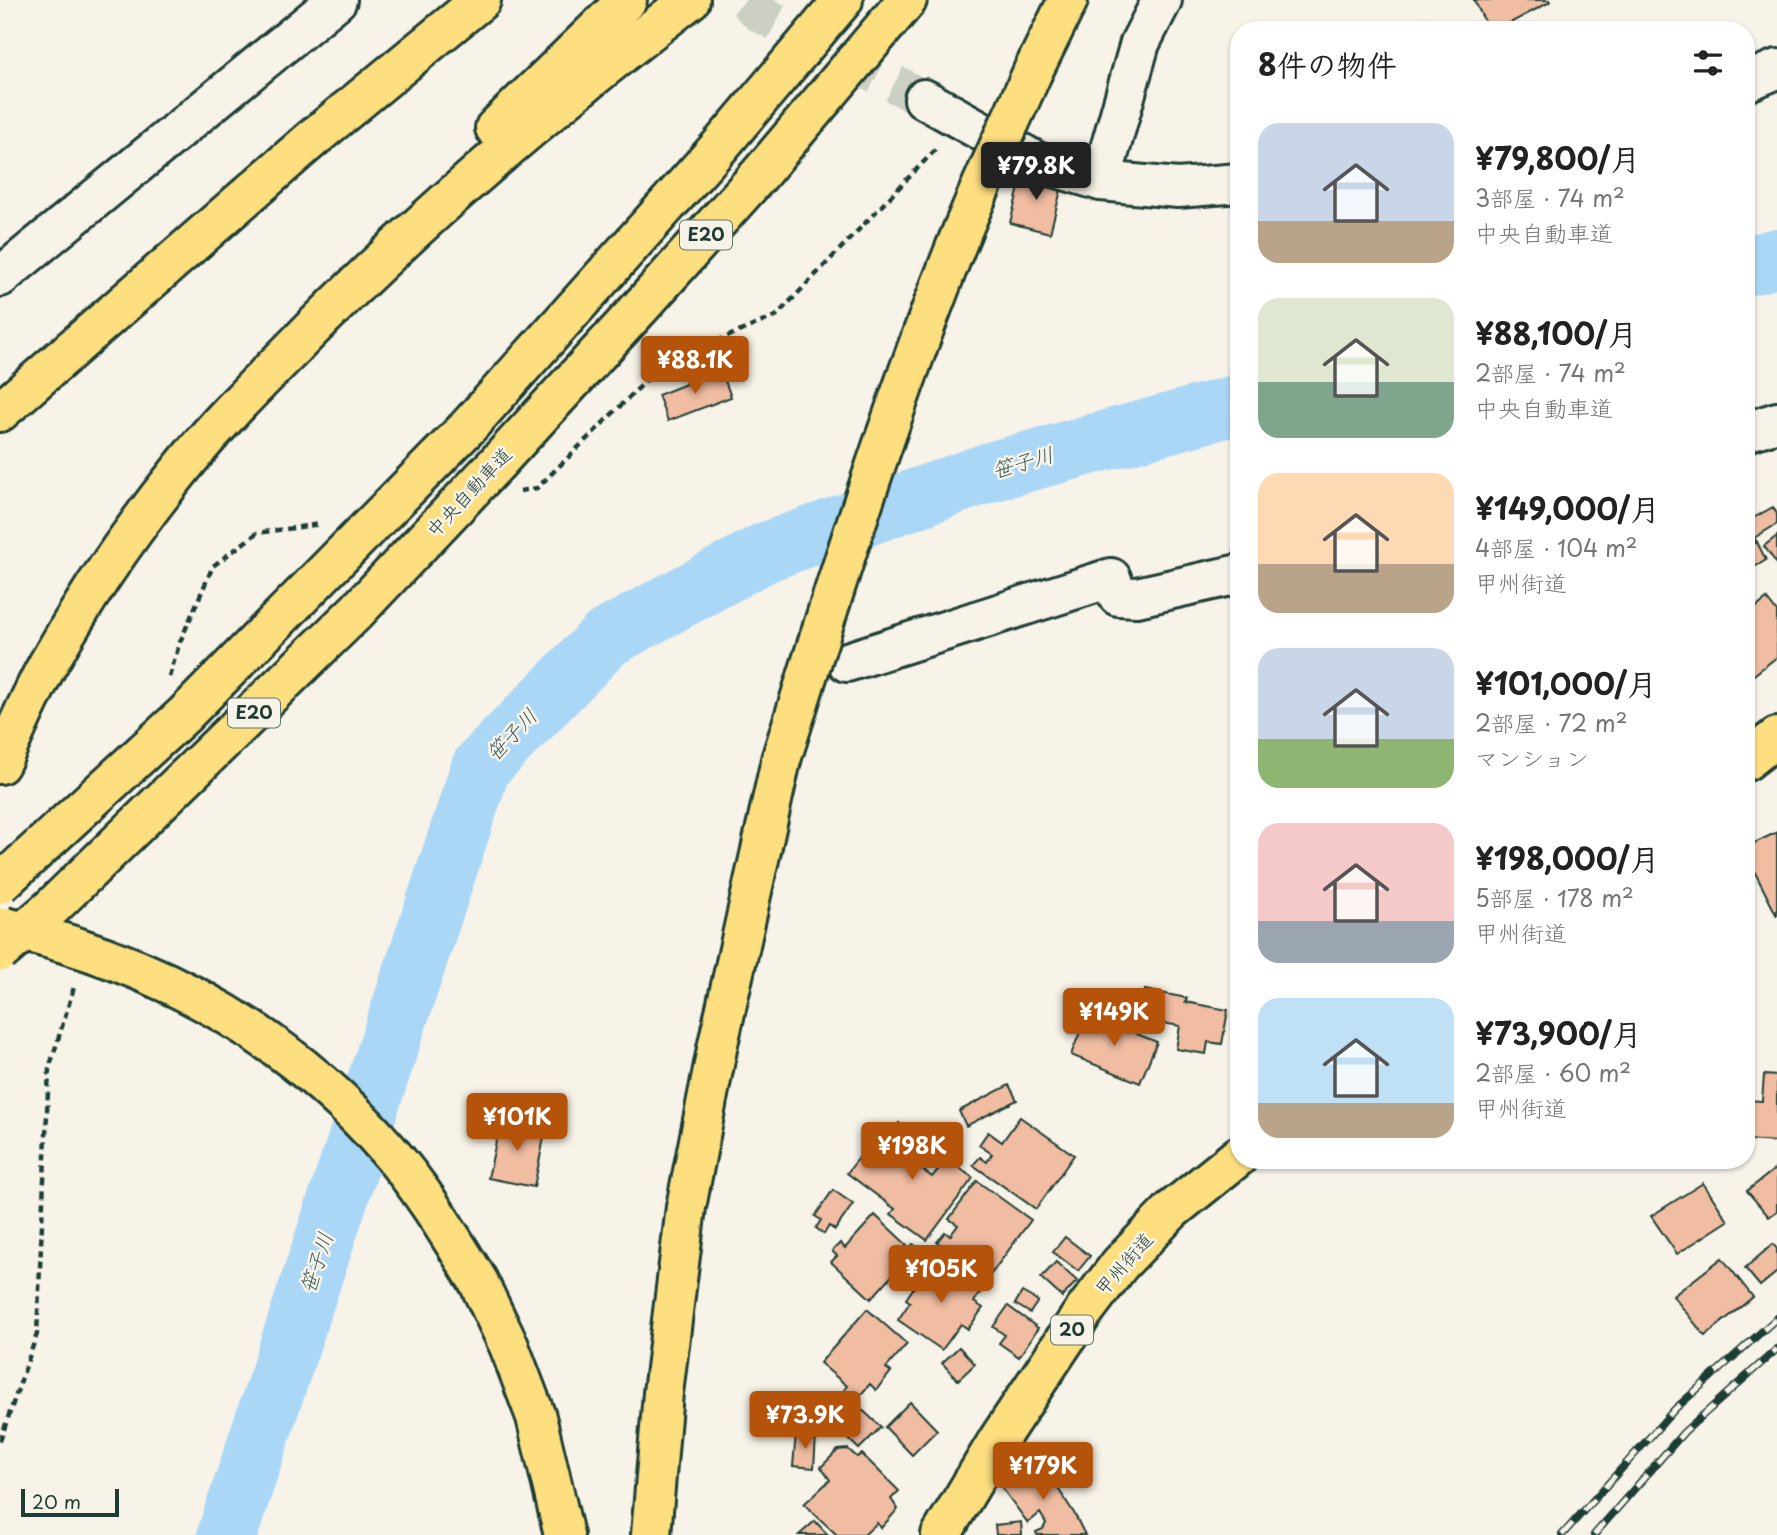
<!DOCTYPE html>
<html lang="ja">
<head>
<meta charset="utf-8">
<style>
  :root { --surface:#fff; --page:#f6f6f6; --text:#222; --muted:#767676; --accent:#b45309 }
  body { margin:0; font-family:"Playpen Sans","Klee One",sans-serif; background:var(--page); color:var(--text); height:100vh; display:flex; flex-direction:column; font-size:26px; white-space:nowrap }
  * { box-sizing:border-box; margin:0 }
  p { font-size:23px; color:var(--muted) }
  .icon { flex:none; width:38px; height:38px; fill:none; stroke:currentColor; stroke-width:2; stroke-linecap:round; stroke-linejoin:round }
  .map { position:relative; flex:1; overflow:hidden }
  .drawer { position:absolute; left:1230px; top:21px; width:525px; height:1148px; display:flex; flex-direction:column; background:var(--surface); border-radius:28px; box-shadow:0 2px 5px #0004 }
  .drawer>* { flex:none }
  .scale { position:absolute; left:21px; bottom:18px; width:98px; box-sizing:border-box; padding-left:7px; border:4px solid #1f3d34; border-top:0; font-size:19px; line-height:24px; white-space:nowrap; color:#1f3d34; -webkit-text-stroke:5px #f7f3e8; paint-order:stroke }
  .price { position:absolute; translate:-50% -60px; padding:0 16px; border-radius:7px; background:var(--accent); color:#fff; font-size:23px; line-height:46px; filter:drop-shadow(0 2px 4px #0008) }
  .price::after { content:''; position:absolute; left:50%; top:42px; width:21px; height:16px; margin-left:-10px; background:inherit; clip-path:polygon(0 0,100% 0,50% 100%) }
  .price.on { background:#222; color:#fff }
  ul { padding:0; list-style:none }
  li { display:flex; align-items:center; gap:21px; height:175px; padding:0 28px }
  li span { display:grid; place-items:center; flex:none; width:196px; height:140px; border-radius:21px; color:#555 }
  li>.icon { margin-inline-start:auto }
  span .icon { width:84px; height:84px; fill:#fffc; stroke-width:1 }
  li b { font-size:30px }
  h2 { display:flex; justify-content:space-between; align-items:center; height:84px; padding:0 28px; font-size:30px }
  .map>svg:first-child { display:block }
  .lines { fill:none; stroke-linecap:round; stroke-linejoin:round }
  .river { stroke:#abd7f7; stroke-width:60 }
  .building { fill:#f0bda2; stroke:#1f3d34; stroke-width:2 }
  .minor-tunnel { stroke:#cccfc4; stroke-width:38; stroke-dasharray:38 19; stroke-linecap:butt }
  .minor-casing { stroke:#1f3d34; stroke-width:44 }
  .highway-casing { stroke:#1f3d34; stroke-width:44 }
  .path { stroke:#1f3d34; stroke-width:4.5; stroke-dasharray:7 5; stroke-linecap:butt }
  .minor { stroke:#f7f3e8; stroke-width:38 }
  .highway { stroke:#fedf80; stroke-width:38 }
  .rail-casing { stroke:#1f3d34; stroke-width:8 }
  .rail { stroke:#f7f3e8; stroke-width:5; stroke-dasharray:16; stroke-linecap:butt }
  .highway-bridge-casing { stroke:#1f3d34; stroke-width:44; stroke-linecap:butt }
  .highway-bridge { stroke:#fedf80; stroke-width:38 }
  .labels { text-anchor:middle; stroke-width:5; stroke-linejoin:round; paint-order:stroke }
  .shield { fill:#f7f3e8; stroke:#60746a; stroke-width:2 }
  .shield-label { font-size:18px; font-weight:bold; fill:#1f3d34 }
  .street-label { font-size:19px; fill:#1f3d34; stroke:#f7f3e8 }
  .water-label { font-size:21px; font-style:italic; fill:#3b5c5b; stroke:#f7f3e8 }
</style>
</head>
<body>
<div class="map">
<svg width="1777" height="1535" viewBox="0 0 1777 1535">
  <rect width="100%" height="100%" fill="#f7f3e8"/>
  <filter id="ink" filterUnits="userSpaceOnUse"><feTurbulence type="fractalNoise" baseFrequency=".0143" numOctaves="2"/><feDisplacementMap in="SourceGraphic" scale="14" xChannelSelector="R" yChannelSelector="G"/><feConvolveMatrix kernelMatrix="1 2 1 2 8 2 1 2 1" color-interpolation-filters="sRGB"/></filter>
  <g filter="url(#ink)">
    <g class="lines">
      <g class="river">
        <polyline points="1746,266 1777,258"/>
        <polyline points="227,1535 481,767 607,638 766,552 990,472 1239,404"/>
      </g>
    </g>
    <g class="building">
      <polygon points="1474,0 1549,0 1550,2 1497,30 1489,30"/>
      <polygon points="1424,19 1429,30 1404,30"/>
      <polygon points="1023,172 1063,182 1050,233 1010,223"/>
      <polygon points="721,370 731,397 668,421 658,395"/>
      <polygon points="1773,507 1777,514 1777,524 1754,538 1757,542 1746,548 1746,522"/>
      <polygon points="1777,536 1777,564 1764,546"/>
      <polygon points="1757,542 1766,560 1756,566 1746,567 1746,548"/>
      <polygon points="1767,599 1777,612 1777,657 1746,681 1746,615"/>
      <polygon points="1777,832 1777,916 1746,855 1746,847"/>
      <polygon points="1145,990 1187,998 1185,1002 1228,1010 1222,1044 1208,1042 1206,1054 1176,1049 1180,1026 1140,1019"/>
      <polygon points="1087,1014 1157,1042 1140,1083 1071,1055"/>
      <polygon points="1764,1075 1777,1076 1777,1142 1746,1140 1746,1100 1762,1101"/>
      <polygon points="1009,1085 1017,1100 966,1126 959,1111"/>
      <polygon points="1020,1117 1074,1155 1036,1209 973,1165 980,1157 987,1162 992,1154 979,1145 988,1132 1002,1142"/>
      <polygon points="501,1119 546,1128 534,1187 488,1178"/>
      <polygon points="899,1123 973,1178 927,1240 891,1214 895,1209 847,1173 871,1142 891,1156 896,1150 932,1177 938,1170 890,1135"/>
      <polygon points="1775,1169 1777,1172 1777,1211 1769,1217 1747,1191"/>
      <polygon points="977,1181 1031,1220 991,1274 957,1249 953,1254 937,1242 945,1232 950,1236 958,1225 949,1219"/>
      <polygon points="1703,1183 1728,1221 1677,1254 1651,1216"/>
      <polygon points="833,1190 853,1204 835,1230 829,1226 824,1234 816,1228 821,1220 815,1216"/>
      <polygon points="875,1215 907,1245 900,1252 907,1259 871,1299 831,1262 837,1256 832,1251 840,1243 845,1248"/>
      <polygon points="1065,1237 1090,1256 1078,1271 1053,1252"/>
      <polygon points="913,1244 924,1252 918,1261 906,1252"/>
      <polygon points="1773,1244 1777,1249 1777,1272 1760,1286 1745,1268"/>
      <polygon points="1722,1258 1753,1297 1705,1336 1673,1296"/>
      <polygon points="933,1259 981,1291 974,1302 983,1308 968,1329 961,1324 942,1350 898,1320 910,1302 906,1299"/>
      <polygon points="1056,1262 1077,1281 1062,1297 1041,1278"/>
      <polygon points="1022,1292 1038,1301 1030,1313 1015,1304"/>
      <polygon points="1008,1306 1038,1328 1019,1357 999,1343 1005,1335 993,1327"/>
      <polygon points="867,1309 907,1344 886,1368 891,1372 876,1390 870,1384 856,1400 844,1390 847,1386 820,1363"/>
      <polygon points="959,1347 975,1364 958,1380 942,1363"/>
      <polygon points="849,1397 850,1414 840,1425 794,1429 792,1401"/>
      <polygon points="910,1402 937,1430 912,1455 885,1427"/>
      <polygon points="858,1406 881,1427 859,1449 837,1428"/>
      <polygon points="796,1433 816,1435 814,1468 793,1466"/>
      <polygon points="848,1449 857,1457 862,1454 899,1491 891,1499 898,1509 881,1528 877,1523 864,1535 837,1535 804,1504 830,1480 821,1467 838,1450"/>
      <polygon points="1040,1461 1074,1513 1085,1535 1037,1535 1036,1532 1043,1529 1046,1523 1040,1513 1028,1523 1002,1488"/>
      <polygon points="815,1521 828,1535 799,1535"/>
      <polygon points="1021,1522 1022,1535 996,1535 995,1525"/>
    </g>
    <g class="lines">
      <polyline class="minor-tunnel" points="746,0 759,13 924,99"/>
      <defs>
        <g id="minor">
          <polyline points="1746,82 1777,69"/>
          <polyline points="924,99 1037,162 1101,181 1178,188 1239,183"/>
          <polyline points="1101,181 1140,43 1162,0"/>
          <polyline points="0,277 337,0"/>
          <polyline points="1746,432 1777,422"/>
          <polyline points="847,662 1111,578 1118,596 1137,597 1239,574"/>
        </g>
        <g id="highway">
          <polyline points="1033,71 1068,0"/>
          <polyline points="495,128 627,0"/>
          <polyline points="0,412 312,139 481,0"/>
          <polyline points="466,429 720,146 843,0"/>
          <polyline points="497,463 646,301 759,175 907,0"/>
          <polyline points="1746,761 1777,737"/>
          <path d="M 0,764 C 16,731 30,696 48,664 C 87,595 135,525 185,464 C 218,423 256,385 293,348 C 416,221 551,108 690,0"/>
          <polyline points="478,1281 509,1346 536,1417 564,1535"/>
          <polyline points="651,1535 663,1393 686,1207 718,1044 781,760"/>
          <polyline points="941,1535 998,1440 1082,1314 1120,1264 1172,1210 1239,1156"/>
        </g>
      </defs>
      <use href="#minor" class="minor-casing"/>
      <use href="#highway" class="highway-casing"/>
      <g class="path">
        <polyline points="520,491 537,488 663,364 776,316 938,147"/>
        <polyline points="169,677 180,642 213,566 257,533 321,524"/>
        <polyline points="0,1441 37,1334 49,1069 75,984"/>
      </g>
      <use href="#minor" class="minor"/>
      <use href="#highway" class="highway"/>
      <defs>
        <g id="rail">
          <polyline points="1562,1535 1675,1409 1777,1318"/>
          <polyline points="1594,1535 1684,1432 1777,1349"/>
        </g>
      </defs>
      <use href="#rail" class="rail-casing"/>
      <use href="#rail" class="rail"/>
      <defs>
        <g id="highway-bridge">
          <path d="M 781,760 C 834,589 888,418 954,251 C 978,190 1007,130 1033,71"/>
          <polyline points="0,884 184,715 466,429"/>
          <path d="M 5,927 C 154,962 287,1033 388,1150 C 423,1190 450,1236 478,1281"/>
          <polyline points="0,952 49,910 356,612 497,463"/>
        </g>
      </defs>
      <use href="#highway-bridge" class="highway-bridge-casing"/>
      <use href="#highway-bridge" class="highway-bridge"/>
    </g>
  </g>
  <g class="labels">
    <g class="shield">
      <rect x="680" y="220.5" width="52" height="29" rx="5"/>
      <rect x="228" y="698.5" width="52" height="29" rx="5"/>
      <rect x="1051" y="1315.5" width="42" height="29" rx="5"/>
    </g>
    <g class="shield-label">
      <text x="706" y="241">E20</text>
      <text x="254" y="719">E20</text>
      <text x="1072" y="1336">20</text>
    </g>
    <g class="street-label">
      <text transform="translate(469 492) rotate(-47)" y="7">中央自動車道</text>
      <text transform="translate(1124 1264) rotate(-49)" y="7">甲州街道</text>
    </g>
    <g class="water-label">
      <text transform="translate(1023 463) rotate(-16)" y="7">笹子川</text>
      <text transform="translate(512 735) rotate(-46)" y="7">笹子川</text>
      <text transform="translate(317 1263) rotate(-72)" y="7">笹子川</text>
    </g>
  </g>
</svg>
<div class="scale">20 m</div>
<b class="price on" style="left:1036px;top:202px">¥79.8K</b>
<b class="price" style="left:695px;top:396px">¥88.1K</b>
<b class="price" style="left:1114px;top:1048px">¥149K</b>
<b class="price" style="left:517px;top:1153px">¥101K</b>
<b class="price" style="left:912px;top:1182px">¥198K</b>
<b class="price" style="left:941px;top:1305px">¥105K</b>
<b class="price" style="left:805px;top:1451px">¥73.9K</b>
<b class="price" style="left:1043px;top:1502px">¥179K</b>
<section class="drawer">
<h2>8件の物件<svg class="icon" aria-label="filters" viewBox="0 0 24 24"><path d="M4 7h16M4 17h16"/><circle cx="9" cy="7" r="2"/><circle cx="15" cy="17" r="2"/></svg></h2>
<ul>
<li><span style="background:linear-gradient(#c9d6e8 70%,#b9a48a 0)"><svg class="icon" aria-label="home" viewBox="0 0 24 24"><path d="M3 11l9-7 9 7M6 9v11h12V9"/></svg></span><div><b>¥79,800/月</b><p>3部屋 · 74 m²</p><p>中央自動車道</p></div></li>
<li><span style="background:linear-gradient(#dfe7d0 60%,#7fa58c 0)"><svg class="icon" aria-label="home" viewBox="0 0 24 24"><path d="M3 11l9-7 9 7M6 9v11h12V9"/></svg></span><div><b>¥88,100/月</b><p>2部屋 · 74 m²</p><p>中央自動車道</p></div></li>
<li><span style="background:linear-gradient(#ffd9b3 65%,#b9a48a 0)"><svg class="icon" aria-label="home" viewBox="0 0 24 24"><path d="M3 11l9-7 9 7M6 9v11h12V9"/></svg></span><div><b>¥149,000/月</b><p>4部屋 · 104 m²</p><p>甲州街道</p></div></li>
<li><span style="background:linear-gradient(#c9d6e8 65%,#8fb573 0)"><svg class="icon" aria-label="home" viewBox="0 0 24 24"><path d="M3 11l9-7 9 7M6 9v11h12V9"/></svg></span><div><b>¥101,000/月</b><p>2部屋 · 72 m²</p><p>マンション</p></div></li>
<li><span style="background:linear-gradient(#f6c9c9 70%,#9aa5b1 0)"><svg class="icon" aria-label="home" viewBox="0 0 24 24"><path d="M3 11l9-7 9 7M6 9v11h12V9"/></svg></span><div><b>¥198,000/月</b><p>5部屋 · 178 m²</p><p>甲州街道</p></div></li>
<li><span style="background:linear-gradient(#bfe0f5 75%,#b9a48a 0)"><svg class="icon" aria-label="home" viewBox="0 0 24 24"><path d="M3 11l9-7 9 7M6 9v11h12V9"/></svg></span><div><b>¥73,900/月</b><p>2部屋 · 60 m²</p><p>甲州街道</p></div></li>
</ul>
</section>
</div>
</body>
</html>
